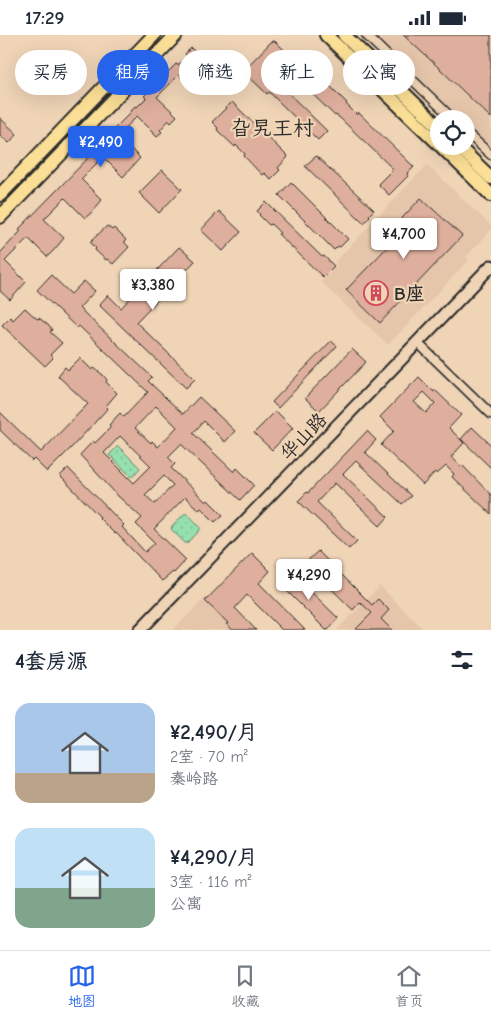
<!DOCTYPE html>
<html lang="zh">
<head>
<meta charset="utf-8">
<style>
  :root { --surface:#fff; --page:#f2f2f3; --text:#1f2937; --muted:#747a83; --line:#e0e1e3; --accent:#2563eb }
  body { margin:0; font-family:"Comic Neue","LXGW WenKai TC",sans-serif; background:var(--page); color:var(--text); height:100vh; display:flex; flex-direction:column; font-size:19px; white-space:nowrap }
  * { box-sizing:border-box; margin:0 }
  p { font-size:16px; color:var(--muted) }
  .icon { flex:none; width:28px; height:28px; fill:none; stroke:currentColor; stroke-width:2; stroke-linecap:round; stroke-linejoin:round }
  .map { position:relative; height:595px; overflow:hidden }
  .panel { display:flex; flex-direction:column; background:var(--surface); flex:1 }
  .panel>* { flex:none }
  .top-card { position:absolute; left:15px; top:15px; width:461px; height:45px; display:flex; gap:10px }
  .buttons { position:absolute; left:430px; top:75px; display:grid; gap:10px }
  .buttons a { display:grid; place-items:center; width:45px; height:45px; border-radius:50%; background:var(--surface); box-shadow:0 5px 20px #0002; font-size:25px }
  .price { position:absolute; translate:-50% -42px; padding:0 11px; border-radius:5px; background:#fff; color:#222; font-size:16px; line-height:32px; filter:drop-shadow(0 1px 2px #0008) }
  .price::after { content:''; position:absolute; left:50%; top:30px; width:15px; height:11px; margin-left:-8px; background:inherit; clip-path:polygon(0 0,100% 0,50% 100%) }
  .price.on { background:var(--accent); color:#fff }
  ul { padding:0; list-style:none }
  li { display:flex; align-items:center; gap:15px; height:125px; padding:0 15px }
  li span { display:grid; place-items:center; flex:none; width:140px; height:100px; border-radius:15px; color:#555 }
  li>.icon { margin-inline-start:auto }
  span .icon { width:60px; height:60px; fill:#fffc; stroke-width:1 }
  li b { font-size:21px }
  h2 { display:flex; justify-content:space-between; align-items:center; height:60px; padding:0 15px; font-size:21px }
  .tag { padding:0 18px; border-radius:22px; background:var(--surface); box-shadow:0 5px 20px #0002; font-size:18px; line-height:45px }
  .tag.on { background:var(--accent); color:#fff }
  .status { display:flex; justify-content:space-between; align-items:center; height:35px; padding:0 25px; background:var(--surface); direction:ltr }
  .status svg { height:14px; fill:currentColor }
  .tabs { display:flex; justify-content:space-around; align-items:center; height:70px; border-top:1px solid var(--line); background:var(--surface); font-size:14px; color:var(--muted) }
  .tabs a { display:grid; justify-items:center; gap:2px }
  .tabs .on { color:var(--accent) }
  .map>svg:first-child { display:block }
  .built { fill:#e6c6ab }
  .grass { fill:url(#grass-dots); stroke:#60856c }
  .building { fill:#dfaf9d; stroke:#2b2b2b; fill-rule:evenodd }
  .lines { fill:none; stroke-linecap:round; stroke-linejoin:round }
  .street-casing { stroke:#2b2b2b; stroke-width:11 }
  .secondary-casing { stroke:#2b2b2b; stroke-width:15 }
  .primary-casing { stroke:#2b2b2b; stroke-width:16 }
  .street { stroke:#efd4b6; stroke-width:8 }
  .secondary { stroke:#efd4b6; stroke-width:11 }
  .primary { stroke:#fbdf96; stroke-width:12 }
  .labels { text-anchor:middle; stroke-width:4.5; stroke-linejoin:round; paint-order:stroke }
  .poi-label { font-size:19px; font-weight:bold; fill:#2b2b2b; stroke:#efd4b6; text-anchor:start }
  .street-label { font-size:19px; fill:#2b2b2b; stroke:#efd4b6 }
  .quarter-label { font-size:21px; fill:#2b2b2b; stroke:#efd4b6 }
</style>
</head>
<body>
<div class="status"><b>17:29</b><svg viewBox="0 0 49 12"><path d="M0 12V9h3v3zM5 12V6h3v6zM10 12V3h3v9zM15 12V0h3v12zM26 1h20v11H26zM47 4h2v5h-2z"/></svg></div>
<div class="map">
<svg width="491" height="595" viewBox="0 0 491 595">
  <defs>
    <pattern id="grass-dots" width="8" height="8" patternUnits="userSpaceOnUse" patternTransform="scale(1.25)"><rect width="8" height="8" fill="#96dfae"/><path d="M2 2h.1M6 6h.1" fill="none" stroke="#81c096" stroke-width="1.8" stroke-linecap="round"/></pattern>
  </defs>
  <rect width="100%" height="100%" fill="#efd4b6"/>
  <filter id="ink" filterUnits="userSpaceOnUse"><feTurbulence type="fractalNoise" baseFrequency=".02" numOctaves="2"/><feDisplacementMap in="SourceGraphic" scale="10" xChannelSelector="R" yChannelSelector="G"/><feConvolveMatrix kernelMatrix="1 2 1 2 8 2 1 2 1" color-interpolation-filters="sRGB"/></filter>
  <g filter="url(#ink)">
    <g class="built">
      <polygon points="374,0 491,0 491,113 466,89 466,84 460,84"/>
      <polygon points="427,130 491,191 491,195 466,222 469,225 388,310 321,247 337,230 335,227"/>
      <polygon points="380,551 424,595 337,595"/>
      <polygon points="206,562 240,595 173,595"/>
    </g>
    <g class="grass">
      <polygon points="118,411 140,433 132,442 109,420"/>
      <polygon points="184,479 188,479 200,492 200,495 188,508 185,508 171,494 172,492"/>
    </g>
    <g class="building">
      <polygon points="403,0 491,0 491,83 438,32"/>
      <polygon points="274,6 276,7 305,35 308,33 311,36 313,34 347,68 346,69 357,80 359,78 414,132 407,139 408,141 389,160 378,149 393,134 340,83 336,80 335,81 300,47 302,45 291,35 278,48 327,96 318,105 269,57 267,59 243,36 271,7"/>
      <polygon points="191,13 218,39 212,45 210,43 201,53 203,55 198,59 179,40 157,62 177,81 171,87 169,85 160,95 162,97 157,101 137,81 118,101 140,123 123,142 103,122 81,144 102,165 92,177 85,183 65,163 44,184 64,203 54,215 47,222 28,203 5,226 26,247 10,265 0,256 0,218 21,196 19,194 96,115 94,114 132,76 131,75 135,71 137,72 146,63 144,61 176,29 178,30 187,21 185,19"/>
      <polygon points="232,67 288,122 278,133 280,135 271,144 264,138 262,140 244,121 245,119 236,110 235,112 217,95 218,93 212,87"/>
      <polygon points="0,83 17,99 9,108 0,100"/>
      <polygon points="316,121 374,175 369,180 370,181 364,188 305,131"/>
      <polygon points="162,135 182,154 159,178 139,158"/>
      <polygon points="291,147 348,204 340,212 338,211 334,215 279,160"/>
      <polygon points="421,163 462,201 380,288 346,255 395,204 388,198"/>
      <polygon points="266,167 322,222 324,221 334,231 323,242 278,199 280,198 271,189 269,190 259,180 260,179 257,176"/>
      <polygon points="219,176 241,197 223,216 201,195"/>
      <polygon points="107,191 112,195 114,193 126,205 124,207 129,212 113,229 107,224 106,225 95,215 96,213 90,207"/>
      <polygon points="179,212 195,226 136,287 195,344 186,353 99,270 108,260 121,273"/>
      <path d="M 51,240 L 71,259 L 84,246 L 95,256 L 79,273 L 152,342 L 148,346 L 183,379 L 199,362 L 235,396 L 225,407 L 204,386 L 193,398 L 234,437 L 237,433 L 254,450 L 240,465 L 181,409 L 168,422 L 175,429 L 171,433 L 206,467 L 208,465 L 223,480 L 215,487 L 201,473 L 199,475 L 185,462 L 154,494 L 186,525 L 174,538 L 173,537 L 162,546 L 116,498 L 115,499 L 99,483 L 100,482 L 60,441 L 68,433 L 124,490 L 122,492 L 145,517 L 155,508 L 136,489 L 142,483 L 118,461 L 80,420 L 93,406 L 95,408 L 111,392 L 109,390 L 120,378 L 124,382 L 148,357 L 79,291 L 77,293 L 37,255 ZM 156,371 L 177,392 L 158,412 L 152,406 L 151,408 L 135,393 ZM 120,401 L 151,431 L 134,448 L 104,418 ZM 164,441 L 173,450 L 155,469 L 145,460 Z"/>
      <polygon points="25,273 37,284 39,283 48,290 52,295 50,297 62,308 50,320 53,323 45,331 2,290 10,282 13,285"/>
      <polygon points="331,306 337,311 278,373 272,367"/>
      <polygon points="352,314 366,327 319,376 305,363"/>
      <polygon points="80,323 92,335 94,333 103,340 107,345 106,347 117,358 106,371 108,373 71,413 47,437 34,424 32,426 0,395 0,377 41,417 88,369 58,341 65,332 68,335"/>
      <path d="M 419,342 L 434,357 L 435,355 L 461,380 L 449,393 L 464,408 L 451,422 L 461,431 L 462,430 L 491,460 L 491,479 L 452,442 L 454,439 L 446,431 L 437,439 L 435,437 L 423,450 L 381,410 L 394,396 L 380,382 ZM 424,357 L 435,368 L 426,378 L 414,367 Z"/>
      <polygon points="276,376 293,393 272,415 254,398"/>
      <polygon points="472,392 491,410 491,433 461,404"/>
      <polygon points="367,396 376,405 365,417 411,461 402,469 356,426 343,439 388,482 380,491 335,448 317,467 357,506 349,514 298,466 307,457 308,458"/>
      <polygon points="318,516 372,570 378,564 389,575 381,584 392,595 355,595 372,578 360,567 353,575 305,528"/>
      <polygon points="252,518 270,536 259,548 305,595 282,595 247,560 235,573 256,595 233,595 226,589 228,588 205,566"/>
      <polygon points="291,537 338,583 328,595 326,595 279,548"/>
    </g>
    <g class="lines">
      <defs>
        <g id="street">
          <polyline points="366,0 453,84"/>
          <polyline points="466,97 491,120"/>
          <polyline points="423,313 491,379"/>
        </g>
        <polyline id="secondary" points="140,595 491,231"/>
        <g id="primary">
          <polyline points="326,0 439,109"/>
          <polyline points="344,0 439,92"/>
          <polyline points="441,111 491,160"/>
          <polyline points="458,111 491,143"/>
          <polyline points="0,160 154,0"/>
          <polyline points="0,182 176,0"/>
        </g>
      </defs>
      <use href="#street" class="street-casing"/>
      <use href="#secondary" class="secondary-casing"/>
      <use href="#primary" class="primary-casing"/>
      <use href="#street" class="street"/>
      <use href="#secondary" class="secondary"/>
      <use href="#primary" class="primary"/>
    </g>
  </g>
  <defs>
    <symbol id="building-ring" viewBox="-11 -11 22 22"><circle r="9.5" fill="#efd4b6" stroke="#d1495b" stroke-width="1.5"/><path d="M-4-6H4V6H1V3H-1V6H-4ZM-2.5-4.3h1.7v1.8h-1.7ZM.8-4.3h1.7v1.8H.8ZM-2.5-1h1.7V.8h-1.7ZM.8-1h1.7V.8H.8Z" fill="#d1495b"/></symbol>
  </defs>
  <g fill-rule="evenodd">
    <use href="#building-ring" x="362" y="244" width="28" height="28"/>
  </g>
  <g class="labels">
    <g class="poi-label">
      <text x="394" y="265">B座</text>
    </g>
    <g class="street-label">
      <text transform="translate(303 401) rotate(-46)" y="7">华山路</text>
    </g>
    <g class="quarter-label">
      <text x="272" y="100">旮旯王村</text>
    </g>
  </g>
</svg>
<div class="buttons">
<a><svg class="icon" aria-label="locate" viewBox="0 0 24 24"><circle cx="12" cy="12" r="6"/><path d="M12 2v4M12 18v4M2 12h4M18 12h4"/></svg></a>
</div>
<b class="price on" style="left:101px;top:133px">¥2,490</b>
<b class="price" style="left:404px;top:225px">¥4,700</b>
<b class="price" style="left:153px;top:276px">¥3,380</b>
<b class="price" style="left:309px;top:566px">¥4,290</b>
<div class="top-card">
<a class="tag">买房</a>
<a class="tag on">租房</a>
<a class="tag">筛选</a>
<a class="tag">新上</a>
<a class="tag">公寓</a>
</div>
</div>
<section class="panel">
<h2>4套房源<svg class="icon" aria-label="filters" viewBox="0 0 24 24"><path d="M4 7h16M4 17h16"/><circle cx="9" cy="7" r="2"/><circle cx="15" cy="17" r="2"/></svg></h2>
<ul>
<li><span style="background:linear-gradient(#a9c7e8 70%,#b9a48a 0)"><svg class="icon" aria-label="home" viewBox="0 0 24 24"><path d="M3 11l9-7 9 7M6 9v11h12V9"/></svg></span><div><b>¥2,490/月</b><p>2室 · 70 m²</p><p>秦岭路</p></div></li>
<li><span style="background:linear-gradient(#bfe0f5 60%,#7fa58c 0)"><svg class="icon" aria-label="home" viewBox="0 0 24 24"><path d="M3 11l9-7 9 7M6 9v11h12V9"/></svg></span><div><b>¥4,290/月</b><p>3室 · 116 m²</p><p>公寓</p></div></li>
</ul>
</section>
<nav class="tabs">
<a class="on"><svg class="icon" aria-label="map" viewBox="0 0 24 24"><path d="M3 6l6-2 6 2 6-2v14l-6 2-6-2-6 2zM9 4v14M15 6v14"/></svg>地图</a>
<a><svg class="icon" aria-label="saved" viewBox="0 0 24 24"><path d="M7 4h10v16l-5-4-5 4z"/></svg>收藏</a>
<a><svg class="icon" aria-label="home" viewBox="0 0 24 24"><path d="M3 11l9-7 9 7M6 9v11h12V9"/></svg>首页</a>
</nav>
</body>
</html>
